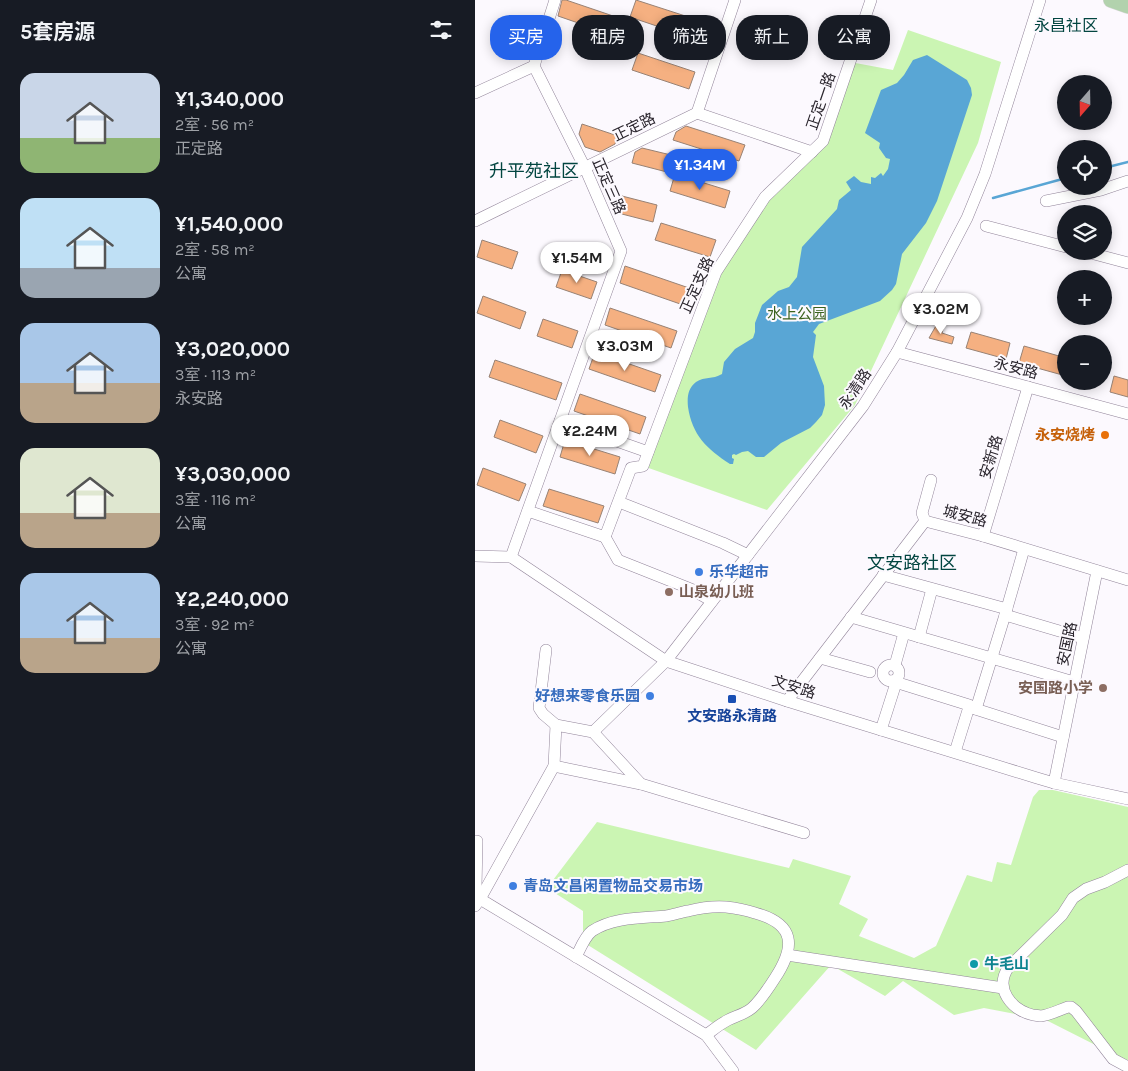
<!DOCTYPE html>
<html lang="zh">
<head>
<meta charset="utf-8">
<style>
  :root { --surface:#171b24; --page:#242831; --text:#f1f3f6; --muted:#9ea1a6; --accent:#2563eb }
  body { margin:0; font-family:Karla,"Noto Sans SC",sans-serif; background:var(--page); color:var(--text); height:100vh; display:flex; flex-direction:column; font-size:19px; white-space:nowrap }
  * { box-sizing:border-box; margin:0 }
  p { font-size:16px; color:var(--muted) }
  .icon { flex:none; width:28px; height:28px; fill:none; stroke:currentColor; stroke-width:2; stroke-linecap:round; stroke-linejoin:round }
  .map { position:relative; flex:1; overflow:hidden }
  .side { display:flex; flex-direction:column; background:var(--surface); width:475px }
  .side>* { flex:none }
  .hud { position:absolute; left:15px; top:15px; width:475px; height:45px; display:flex; gap:10px }
  .needle { width:32px; rotate:200deg }
  .tools { position:absolute; left:582px; top:75px; display:grid; gap:10px }
  .tools a { display:grid; place-items:center; width:55px; height:55px; border-radius:50%; background:var(--surface); box-shadow:0 2px 12px #0003; font-size:25px }
  .price { position:absolute; translate:-50% -42px; padding:0 11px; border-radius:18px; background:#fff; color:#222; font-size:16px; line-height:32px; filter:drop-shadow(0 1px 2px #0008) }
  .price::after { content:''; position:absolute; left:50%; top:30px; width:15px; height:11px; margin-left:-8px; background:inherit; clip-path:polygon(0 0,100% 0,50% 100%) }
  .price.on { background:var(--accent); color:#fff }
  ul { padding:0; list-style:none }
  li { display:flex; align-items:center; gap:15px; height:125px; padding:0 20px }
  li span { display:grid; place-items:center; flex:none; width:140px; height:100px; border-radius:15px; color:#555 }
  li>.icon { margin-inline-start:auto }
  span .icon { width:60px; height:60px; fill:#fffc; stroke-width:1 }
  li b { font-size:21px }
  h2 { display:flex; justify-content:space-between; align-items:center; height:60px; padding:0 20px; font-size:21px }
  .tag { padding:0 18px; border-radius:20px; background:var(--surface); box-shadow:0 2px 12px #0003; font-size:18px; line-height:45px }
  .tag.on { background:var(--accent); color:#fff }
  main { display:flex; flex:1; min-height:0 }
  .map>svg:first-child { display:block }
  .green { fill:#cbf5b3 }
  .water { fill:#59a6d5 }
  .lines { fill:none; stroke-linecap:round; stroke-linejoin:round }
  .stream { stroke:#59a6d5; stroke-width:2.5 }
  .building { fill:#f5b081; stroke:#988274 }
  .minor-casing { stroke:#92859a; stroke-width:12 }
  .major-casing { stroke:#d9d8d9; stroke-width:16 }
  .minor { stroke:#fff; stroke-width:11 }
  .major { stroke:#b2d2ad; stroke-width:15 }
  .food-dot { fill:#e8710a; stroke:#fcf9fe; stroke-width:2 }
  .shop-dot { fill:#3f7fe0; stroke:#fcf9fe; stroke-width:2 }
  .education-dot { fill:#8d6e63; stroke:#fcf9fe; stroke-width:2 }
  .transit-dot { fill:#1a4fb4; stroke:#fcf9fe; stroke-width:2 }
  .culture-dot { fill:#0f9aa8; stroke:#fcf9fe; stroke-width:2 }
  .labels { text-anchor:middle; stroke-width:4; stroke-linejoin:round; paint-order:stroke }
  .street-label { font-size:15px; fill:#2a252d; stroke:#fcf9fe }
  .park-label { font-size:15px; fill:#3b621e; stroke:#fcf9fe }
  .food-label { font-size:15px; font-weight:bold; fill:#c56008; stroke:#fcf9fe; text-anchor:end }
  .shop-label { font-size:15px; font-weight:bold; fill:#366cbe; stroke:#fcf9fe; text-anchor:start }
  .education-label { font-size:15px; font-weight:bold; fill:#785e54; stroke:#fcf9fe; text-anchor:start }
  .transit-label { font-size:15px; font-weight:bold; fill:#164399; stroke:#fcf9fe }
  .culture-label { font-size:15px; font-weight:bold; fill:#0d838f; stroke:#fcf9fe; text-anchor:start }
  .neighbourhood-label { font-size:16px; fill:#024540; stroke:#fcf9fe }
  .quarter-label { font-size:18px; fill:#024540; stroke:#fcf9fe }
</style>
</head>
<body>
<main>
<section class="side">
<h2>5套房源<svg class="icon" aria-label="filters" viewBox="0 0 24 24"><path d="M4 7h16M4 17h16"/><circle cx="9" cy="7" r="2"/><circle cx="15" cy="17" r="2"/></svg></h2>
<ul>
<li><span style="background:linear-gradient(#c9d6e8 65%,#8fb573 0)"><svg class="icon" aria-label="home" viewBox="0 0 24 24"><path d="M3 11l9-7 9 7M6 9v11h12V9"/></svg></span><div><b>¥1,340,000</b><p>2室 · 56 m²</p><p>正定路</p></div></li>
<li><span style="background:linear-gradient(#bfe0f5 70%,#9aa5b1 0)"><svg class="icon" aria-label="home" viewBox="0 0 24 24"><path d="M3 11l9-7 9 7M6 9v11h12V9"/></svg></span><div><b>¥1,540,000</b><p>2室 · 58 m²</p><p>公寓</p></div></li>
<li><span style="background:linear-gradient(#a9c7e8 60%,#b9a48a 0)"><svg class="icon" aria-label="home" viewBox="0 0 24 24"><path d="M3 11l9-7 9 7M6 9v11h12V9"/></svg></span><div><b>¥3,020,000</b><p>3室 · 113 m²</p><p>永安路</p></div></li>
<li><span style="background:linear-gradient(#dfe7d0 65%,#b9a48a 0)"><svg class="icon" aria-label="home" viewBox="0 0 24 24"><path d="M3 11l9-7 9 7M6 9v11h12V9"/></svg></span><div><b>¥3,030,000</b><p>3室 · 116 m²</p><p>公寓</p></div></li>
<li><span style="background:linear-gradient(#a9c7e8 65%,#b9a48a 0)"><svg class="icon" aria-label="home" viewBox="0 0 24 24"><path d="M3 11l9-7 9 7M6 9v11h12V9"/></svg></span><div><b>¥2,240,000</b><p>3室 · 92 m²</p><p>公寓</p></div></li>
</ul>
</section>
<div class="map">
<svg width="653" height="1071" viewBox="0 0 653 1071">
  <rect width="100%" height="100%" fill="#fcf9fe"/>
  <g class="green">
    <polygon points="433,30 526,62 503,143 380,405 292,510 168,466 242,268 290,197 348,141 375,62 418,70"/>
    <polygon points="564,790 578,790 653,807 653,1060 648,1059 571,1020 509,1008 479,1015 428,981 410,996 356,965 281,1050 108,942 108,911 72,888 122,822 314,868 318,859 376,876 364,904 393,919 384,936 439,958 461,946 492,875 517,882 522,862 536,865 558,797"/>
  </g>
  <path class="water" d="M 452,55 L 492,80 L 496,88 L 497,95 L 462,201 L 451,223 L 427,254 L 421,284 L 417,290 L 405,301 L 344,324 L 338,332 L 341,335 L 338,357 L 349,386 L 350,405 L 347,415 L 341,422 L 335,428 L 306,443 L 289,457 L 281,457 L 273,451 L 267,452 L 261,455 L 259,454 L 257,455 L 257,458 L 259,459 L 258,464 L 255,464 C 232,449 217,435 213,407 C 212,397 213,388 221,382 C 230,376 237,380 247,374 L 249,362 L 260,349 L 278,338 L 280,332 L 280,323 L 287,305 L 303,291 L 314,287 L 322,277 L 327,247 L 362,209 L 364,200 L 376,190 L 371,182 L 379,176 L 386,182 L 396,184 L 396,177 L 400,178 L 406,173 L 408,176 L 413,169 L 415,159 L 411,158 L 404,148 L 405,143 L 390,133 L 406,90 L 422,83 L 429,75 L 438,60 Z"/>
  <g class="lines">
    <g class="stream">
      <polyline points="629,168 653,162"/>
      <polyline points="518,198 591,178"/>
    </g>
  </g>
  <g class="building">
    <polygon points="87,0 91,0 144,18 138,35 83,16"/>
    <polygon points="161,0 235,24 229,42 155,17"/>
    <polygon points="163,53 220,72 214,89 157,70"/>
    <polygon points="107,124 143,136 140,144 125,152 110,147 104,134"/>
    <polygon points="211,126 270,145 264,161 198,140 201,132"/>
    <polygon points="167,148 196,155 192,172 157,163 160,152"/>
    <polygon points="200,174 255,191 250,208 195,191"/>
    <polygon points="147,196 182,205 178,222 143,213"/>
    <polygon points="186,223 241,240 235,257 180,240"/>
    <polygon points="7,240 43,252 37,269 2,257"/>
    <polygon points="150,266 217,289 211,306 145,283"/>
    <polygon points="87,270 122,282 116,299 81,287"/>
    <polygon points="8,296 51,312 45,329 2,313"/>
    <polygon points="135,308 202,331 196,348 130,325"/>
    <polygon points="68,319 103,331 97,348 62,336"/>
    <polygon points="462,324 469,325 467,333 479,337 477,344 454,338"/>
    <polygon points="496,332 535,343 531,359 491,348"/>
    <polygon points="549,346 591,358 591,376 544,363"/>
    <polygon points="120,352 186,375 180,392 114,369"/>
    <polygon points="20,360 87,383 81,400 14,377"/>
    <polygon points="639,376 653,380 653,397 635,392"/>
    <polygon points="105,394 171,417 165,434 99,411"/>
    <polygon points="25,420 68,436 61,453 19,437"/>
    <polygon points="90,440 145,457 140,474 85,457"/>
    <polygon points="8,468 51,484 44,501 2,485"/>
    <polygon points="74,489 129,506 123,523 68,506"/>
  </g>
  <g class="lines">
    <defs>
      <g id="minor">
        <polyline points="0,93 59,66"/>
        <polyline points="222,113 260,0"/>
        <polyline points="571,201 626,190 653,181"/>
        <polyline points="0,221 222,113 337,152"/>
        <polyline points="511,226 591,247"/>
        <polyline points="608,251 653,263"/>
        <polyline points="422,352 553,387 653,414"/>
        <polyline points="85,421 173,452"/>
        <polyline points="144,502 248,543 273,555"/>
        <polyline points="53,511 130,537 156,468 168,466 241,272 290,197 348,141 396,0"/>
        <polyline points="450,521 447,513 456,480"/>
        <polyline points="508,536 553,387"/>
        <polyline points="130,537 143,560 216,589 237,601"/>
        <polyline points="0,556 36,557 191,661 312,701 562,778 579,783 653,799"/>
        <polyline points="36,557 146,251 110,168 59,66 80,0"/>
        <polyline points="408,575 532,609"/>
        <polyline points="530,615 608,638"/>
        <polyline points="376,617 599,682"/>
        <polyline points="444,637 457,589"/>
        <polyline points="71,650 64,708 68,714 81,725"/>
        <polyline points="345,658 395,672"/>
        <circle cx="416" cy="673" r="8"/>
        <polyline points="420,665 429,633"/>
        <polyline points="417,681 494,705 494,707 588,737"/>
        <polyline points="312,701 450,521 508,536 653,580"/>
        <polyline points="501,709 530,615 549,549"/>
        <polyline points="406,730 421,683"/>
        <polyline points="118,732 191,661 388,406 422,352 492,218 510,174 565,0"/>
        <polyline points="480,752 494,707"/>
        <polyline points="79,766 166,784 329,833"/>
        <polyline points="579,783 622,571"/>
        <polyline points="0,841 2,841 1,888 2,894 5,899 231,1035 258,1071"/>
        <path d="M 653,870 L 630,882 L 611,889 L 598,898 L 587,915 L 533,968 C 519,989 537,1010 558,1015 C 560,1015 564,1016 566,1016 C 575,1015 584,1010 593,1007 L 596,1007 L 601,1011 L 638,1059 L 653,1067"/>
        <polyline points="0,906 5,899 79,766 81,725 118,732 166,784"/>
        <polyline points="312,955 528,988"/>
        <path d="M 101,957 C 105,949 110,936 117,931 C 138,917 167,918 191,916 C 198,915 206,912 213,911 C 225,908 238,906 251,907 C 261,908 271,910 280,913 C 320,924 321,946 300,978 C 293,989 286,1000 277,1008 C 270,1014 261,1016 253,1020 C 245,1024 238,1030 231,1035"/>
      </g>
      <polyline id="major" points="636,0 653,6"/>
    </defs>
    <use href="#minor" class="minor-casing"/>
    <use href="#major" class="major-casing"/>
    <use href="#minor" class="minor"/>
    <use href="#major" class="major"/>
  </g>
  <circle class="food-dot" cx="630" cy="435" r="5"/>
  <g class="shop-dot">
    <circle cx="224" cy="572" r="5"/>
    <circle cx="175" cy="696" r="5"/>
    <circle cx="38" cy="886" r="5"/>
  </g>
  <g class="education-dot">
    <circle cx="194" cy="592" r="5"/>
    <circle cx="628" cy="688" r="5"/>
  </g>
  <rect class="transit-dot" x="252" y="694" width="10" height="10" rx="2.5"/>
  <circle class="culture-dot" cx="499" cy="964" r="5"/>
  <g class="labels">
    <g class="street-label">
      <text transform="translate(346 101) rotate(-71)" y="5">正定一路</text>
      <text transform="translate(159 127) rotate(-26)" y="5">正定路</text>
      <text transform="translate(134 186) rotate(66)" y="5">正定三路</text>
      <text transform="translate(222 285) rotate(-66)" y="5">正定支路</text>
      <text transform="translate(541 368) rotate(15)" y="5">永安路</text>
      <text transform="translate(380 389) rotate(-56)" y="5">永清路</text>
      <text transform="translate(516 457) rotate(-73)" y="5">安新路</text>
      <text transform="translate(490 516) rotate(15)" y="5">城安路</text>
      <text transform="translate(592 644) rotate(-78)" y="5">安国路</text>
      <text transform="translate(319 687) rotate(18)" y="5">文安路</text>
    </g>
    <g class="park-label">
      <text x="322" y="319">水上公园</text>
    </g>
    <g class="food-label">
      <text x="620" y="440">永安烧烤</text>
    </g>
    <g class="shop-label">
      <text x="234" y="577">乐华超市</text>
      <text x="165" y="701" text-anchor="end">好想来零食乐园</text>
      <text x="48" y="891">青岛文昌闲置物品交易市场</text>
    </g>
    <g class="education-label">
      <text x="204" y="597">山泉幼儿班</text>
      <text x="618" y="693" text-anchor="end">安国路小学</text>
    </g>
    <g class="transit-label">
      <text x="257" y="721">文安路永清路</text>
    </g>
    <g class="culture-label">
      <text x="509" y="969">牛毛山</text>
    </g>
    <g class="neighbourhood-label">
      <text x="591" y="31">永昌社区</text>
    </g>
    <g class="quarter-label">
      <text x="59" y="177">升平苑社区</text>
      <text x="437" y="569">文安路社区</text>
    </g>
  </g>
</svg>
<div class="tools">
<a><svg class="needle" viewBox="-14 -14 28 28"><path d="M0-13l5 13h-10z" fill="#e53935"/><path d="M0 13l5-13h-10z" fill="#9ea1a6"/></svg></a>
<a><svg class="icon" aria-label="locate" viewBox="0 0 24 24"><circle cx="12" cy="12" r="6"/><path d="M12 2v4M12 18v4M2 12h4M18 12h4"/></svg></a>
<a><svg class="icon" aria-label="layers" viewBox="0 0 24 24"><path d="M12 4l9 5-9 5-9-5zM3 14l9 5 9-5"/></svg></a>
<a>+</a>
<a>−</a>
</div>
<b class="price on" style="left:225px;top:191px">¥1.34M</b>
<b class="price" style="left:102px;top:284px">¥1.54M</b>
<b class="price" style="left:466px;top:335px">¥3.02M</b>
<b class="price" style="left:150px;top:372px">¥3.03M</b>
<b class="price" style="left:115px;top:457px">¥2.24M</b>
<div class="hud">
<a class="tag on">买房</a>
<a class="tag">租房</a>
<a class="tag">筛选</a>
<a class="tag">新上</a>
<a class="tag">公寓</a>
</div>
</div>
</main>
</body>
</html>
